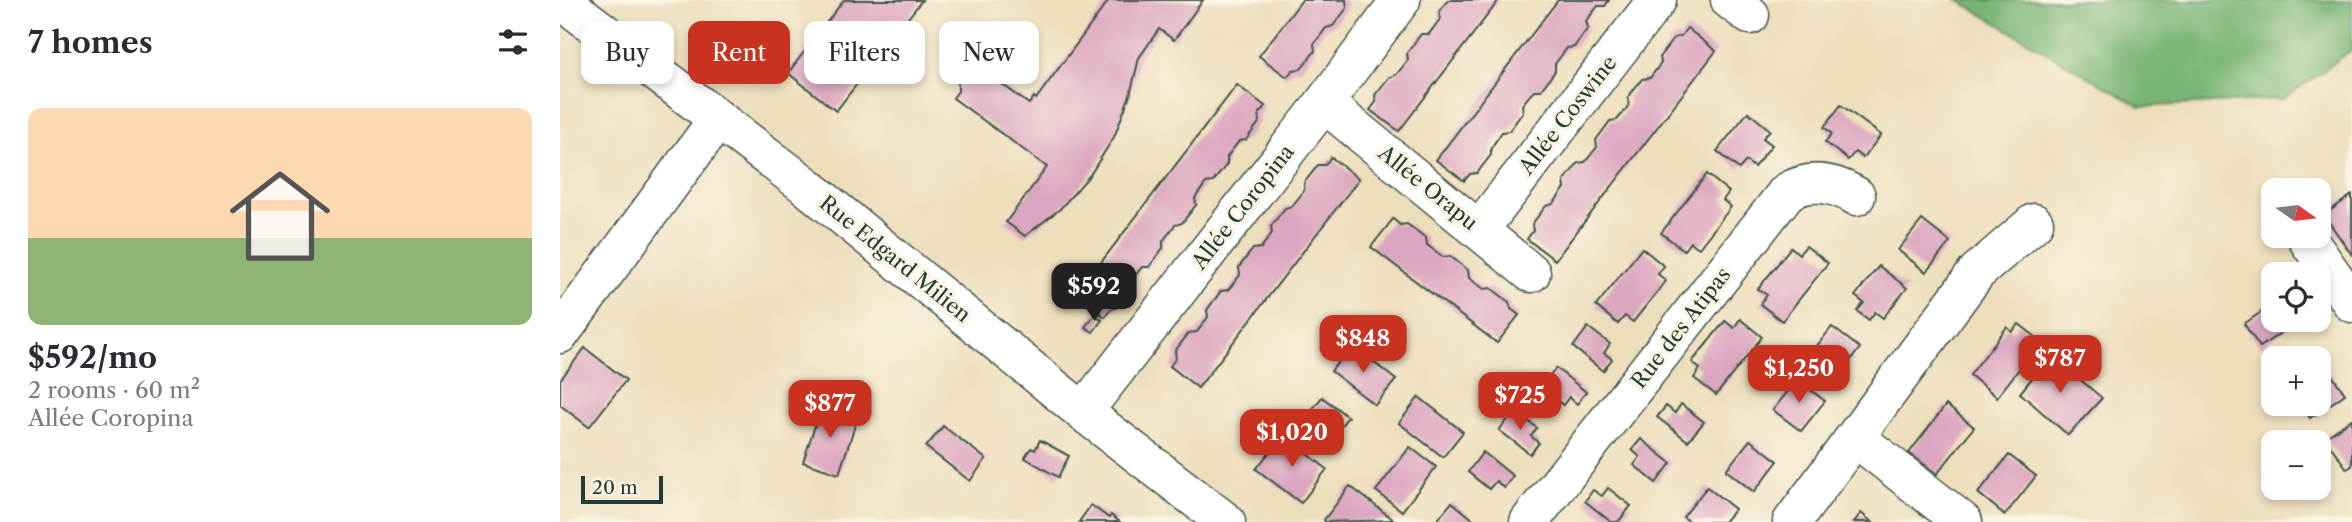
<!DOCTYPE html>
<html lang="en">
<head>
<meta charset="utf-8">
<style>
  :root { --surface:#fff; --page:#f2f2f3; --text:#2b2b33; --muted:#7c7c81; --accent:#c8321e }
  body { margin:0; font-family:"Libre Caslon Text",serif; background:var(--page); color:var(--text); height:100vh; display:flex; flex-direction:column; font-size:26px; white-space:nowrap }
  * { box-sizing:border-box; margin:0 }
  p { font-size:23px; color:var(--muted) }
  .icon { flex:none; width:38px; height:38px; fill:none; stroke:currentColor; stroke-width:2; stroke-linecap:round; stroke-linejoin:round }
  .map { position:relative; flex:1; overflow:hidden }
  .side { display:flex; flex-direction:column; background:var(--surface); width:560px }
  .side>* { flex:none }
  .top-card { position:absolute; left:21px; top:21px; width:665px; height:63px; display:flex; gap:14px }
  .needle { width:46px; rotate:104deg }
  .buttons { position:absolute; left:1701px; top:178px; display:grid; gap:14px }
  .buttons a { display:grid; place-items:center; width:70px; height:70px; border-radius:14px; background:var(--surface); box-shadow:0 4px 10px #0003; font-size:35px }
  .scale { position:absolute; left:21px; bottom:18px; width:82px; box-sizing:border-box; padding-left:7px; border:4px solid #1f3d34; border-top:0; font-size:19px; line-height:24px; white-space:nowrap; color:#1f3d34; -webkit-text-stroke:5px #fcf5e5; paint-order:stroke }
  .price { position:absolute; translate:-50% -60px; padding:0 16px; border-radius:14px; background:var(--accent); color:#fff; font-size:23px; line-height:46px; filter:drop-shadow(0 2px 4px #0008) }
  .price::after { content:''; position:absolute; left:50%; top:42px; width:21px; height:16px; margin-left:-10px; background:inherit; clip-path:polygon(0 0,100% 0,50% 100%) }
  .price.selected { background:#222; color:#fff }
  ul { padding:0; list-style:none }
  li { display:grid; align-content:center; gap:14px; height:371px; padding:0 28px }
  li span { display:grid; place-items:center; height:217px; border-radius:14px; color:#555 }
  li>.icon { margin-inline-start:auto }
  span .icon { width:126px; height:126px; fill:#fffc; stroke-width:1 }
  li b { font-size:30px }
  h2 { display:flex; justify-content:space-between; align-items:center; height:84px; padding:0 28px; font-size:30px }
  .chip { padding:0 24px; border-radius:14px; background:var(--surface); box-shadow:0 4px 10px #0003; font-size:24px; line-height:63px }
  .chip.selected { background:var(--accent); color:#fff }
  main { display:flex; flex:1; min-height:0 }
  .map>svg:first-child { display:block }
  .forest { fill:#79b574; stroke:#4c7954; stroke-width:2 }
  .building { fill:#dba6c0 }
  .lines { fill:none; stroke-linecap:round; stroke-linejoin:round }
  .minor-casing { stroke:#3e5548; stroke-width:41 }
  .minor { stroke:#fff; stroke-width:38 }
  .labels { text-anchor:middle; stroke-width:7; stroke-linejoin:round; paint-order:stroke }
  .street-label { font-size:21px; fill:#1f3d34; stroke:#fcf5e5 }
</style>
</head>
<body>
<main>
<section class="side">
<h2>7 homes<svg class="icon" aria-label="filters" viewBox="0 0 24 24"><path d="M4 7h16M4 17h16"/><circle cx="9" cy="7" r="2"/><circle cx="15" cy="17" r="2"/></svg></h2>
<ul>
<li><span style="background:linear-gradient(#ffd9b3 60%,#8fb573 0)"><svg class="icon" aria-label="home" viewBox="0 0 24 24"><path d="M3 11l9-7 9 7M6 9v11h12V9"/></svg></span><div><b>$592/mo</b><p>2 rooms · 60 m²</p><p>Allée Coropina</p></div></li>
</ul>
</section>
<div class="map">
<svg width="1792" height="522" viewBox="0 0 1792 522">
  <rect width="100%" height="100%" fill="#fcf5e5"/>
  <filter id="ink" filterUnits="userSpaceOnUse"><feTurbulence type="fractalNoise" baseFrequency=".0143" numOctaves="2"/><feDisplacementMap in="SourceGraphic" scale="14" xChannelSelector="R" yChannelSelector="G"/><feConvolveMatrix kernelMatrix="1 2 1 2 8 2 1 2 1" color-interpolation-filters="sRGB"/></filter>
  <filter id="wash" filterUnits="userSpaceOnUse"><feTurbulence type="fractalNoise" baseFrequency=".00686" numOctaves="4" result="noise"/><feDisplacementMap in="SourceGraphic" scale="28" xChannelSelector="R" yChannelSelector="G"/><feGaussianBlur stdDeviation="1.57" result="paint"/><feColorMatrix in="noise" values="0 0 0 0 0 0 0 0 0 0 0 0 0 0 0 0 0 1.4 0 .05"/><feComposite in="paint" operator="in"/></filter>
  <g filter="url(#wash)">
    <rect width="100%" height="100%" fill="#eddebb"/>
    <polygon class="forest" points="1398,0 1792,0 1792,50 1724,99 1580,107"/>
    <g id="blocks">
      <g class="building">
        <polygon points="284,0 362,0 276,111 228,73"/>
        <polygon points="549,0 643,0 614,40 599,29 579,58 570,95 554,137 530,175 500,209 465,236 446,222 487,167 393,98 398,91 398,76 411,73 417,66 469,104 474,97 476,99"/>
        <polygon points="742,0 786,0 787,8 773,26 766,28 754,44 755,51 741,69 733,70 727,77 699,56"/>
        <polygon points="888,0 939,0 839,131 810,110 816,102 815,95 829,77 836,75 848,60 847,53 861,34 869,34 880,19 879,12"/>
        <polygon points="998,0 1049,0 1045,6 1038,6 1026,21 1028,28 1014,47 1007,48 995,64 995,71 981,90 974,90 962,105 963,112 949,131 942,132 931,148 931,155 917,173 910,174 904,181 876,160"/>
        <polygon points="1127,28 1156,51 995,260 967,239 973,231 972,224 986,206 993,204 1005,188 1004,181 1018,163 1025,162 1037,147 1036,140 1050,121 1057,120 1063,113 1069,105 1068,97 1082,79 1090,78 1101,63 1100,56 1114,38 1121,36"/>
        <polygon points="677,85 705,106 699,114 700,121 686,140 679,141 667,157 667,164 653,182 646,183 635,198 636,205 622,223 615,225 603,241 603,248 589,267 582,267 570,282 572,289 558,307 551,309 545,317 516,295"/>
        <polygon points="1281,105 1321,135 1303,158 1295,152 1288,160 1265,142 1272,134 1264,127"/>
        <polygon points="1188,112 1210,130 1203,138 1212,145 1194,167 1186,161 1179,169 1157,151"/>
        <polygon points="771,157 799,179 638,388 610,366 616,358 615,351 629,333 637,332 648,317 647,310 661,291 668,290 680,275 679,267 693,249 701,248 712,233 711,226 725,208 732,206 744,191 744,183 758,165 765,165"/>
        <polygon points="1147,174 1169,192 1163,200 1171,207 1139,248 1130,242 1124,250 1101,233"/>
        <polygon points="1792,195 1792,255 1764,215"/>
        <polygon points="833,219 840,225 847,224 866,238 867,245 883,257 890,256 908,270 909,278 924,289 931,288 949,302 951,309 959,315 937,343 811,247"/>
        <polygon points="1362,220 1390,242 1366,272 1338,250"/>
        <polygon points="1246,246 1268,263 1222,321 1200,304 1207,295 1198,289 1231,247 1239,254"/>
        <polygon points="1082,248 1104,266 1098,274 1106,281 1073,322 1065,316 1058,324 1036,306"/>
        <polygon points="1319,266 1347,288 1323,318 1315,312 1309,320 1297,311 1304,303 1295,296"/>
        <polygon points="1713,304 1713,320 1733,320 1735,323 1700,347 1684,324"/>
        <polygon points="535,314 542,320 533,332 525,327"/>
        <polygon points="1180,319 1202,337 1156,395 1134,378 1140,369 1132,362 1165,321 1174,328"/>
        <polygon points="1459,324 1481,341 1437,397 1410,375 1447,327 1452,332"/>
        <polygon points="1028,327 1050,344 1044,353 1052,359 1043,371 1013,347"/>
        <polygon points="1272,327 1300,348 1276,379 1248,357"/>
        <polygon points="792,345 836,380 815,405 771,371"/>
        <polygon points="25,348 66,380 29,427 0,405 0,380"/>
        <polygon points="1491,355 1542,398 1508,435 1460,393"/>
        <polygon points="996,368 1026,392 1017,404 1009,397 1003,405 980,388"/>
        <polygon points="1769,371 1785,394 1750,418 1741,404 1759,404 1759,378"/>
        <polygon points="1237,380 1265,401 1241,431 1213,410"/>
        <polygon points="762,397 788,417 770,439 745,419"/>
        <polygon points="859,397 903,432 883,457 839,423"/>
        <polygon points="1121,404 1144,422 1128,441 1097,417 1106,406 1115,413"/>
        <polygon points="1386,405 1414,427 1377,474 1349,453"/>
        <polygon points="261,407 297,419 279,474 243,462"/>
        <polygon points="955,411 977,428 971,436 979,443 970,454 939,430"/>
        <polygon points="1792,419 1792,466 1787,469 1765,438"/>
        <polygon points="383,426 426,459 410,481 366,447"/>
        <polygon points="723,435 767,469 741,503 696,469"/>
        <polygon points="1081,439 1111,463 1096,483 1074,465 1080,457 1072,450"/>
        <polygon points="480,440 509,456 498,477 465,458 471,448 475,450"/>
        <polygon points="1190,440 1218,461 1194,492 1166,470"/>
        <polygon points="850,447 876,467 842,511 816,491"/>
        <polygon points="923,452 953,476 944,488 936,481 929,489 908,472"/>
        <polygon points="1449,455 1476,476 1445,515 1418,493"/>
        <polygon points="790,486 834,520 766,522 764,520"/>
        <polygon points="1147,487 1175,509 1164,522 1130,522 1123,517"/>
        <polygon points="1048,488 1071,506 1058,522 1051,522 1025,501 1033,490 1042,496"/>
        <polygon points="892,502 914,520 912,522 876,522"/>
        <polygon points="531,505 549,518 551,515 560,522 519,522"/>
        <polygon points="1301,513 1312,522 1294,522"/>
      </g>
    </g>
  </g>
  <g filter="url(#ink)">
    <use href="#blocks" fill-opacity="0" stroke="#3e5548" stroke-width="2"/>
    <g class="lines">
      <defs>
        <g id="minor">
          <polyline points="1,0 245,185 523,412 666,522"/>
          <polyline points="1170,0 1190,15"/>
          <polyline points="764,103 971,273"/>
          <polyline points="919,230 1097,0"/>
          <polyline points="1748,240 1792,303"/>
          <polyline points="0,334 158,119"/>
          <polyline points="523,412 764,103 841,0"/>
          <polyline points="1296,438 1403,522"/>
          <path d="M 969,522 L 1227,192 C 1250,178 1274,183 1296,196"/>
          <polyline points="1232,522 1417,272 1474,223"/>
        </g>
      </defs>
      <use href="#minor" class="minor-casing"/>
      <use href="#minor" class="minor"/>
    </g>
  </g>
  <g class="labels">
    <g class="street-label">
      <text transform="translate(1008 115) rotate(-52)" y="7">Allée Coswine</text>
      <text transform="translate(868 188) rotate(39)" y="7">Allée Orapu</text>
      <text transform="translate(683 207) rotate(-52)" y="7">Allée Coropina</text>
      <text transform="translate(335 259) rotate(39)" y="7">Rue Edgard Milien</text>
      <text transform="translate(1121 328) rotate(-52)" y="7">Rue des Atipas</text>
    </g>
  </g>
</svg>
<div class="buttons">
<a><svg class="needle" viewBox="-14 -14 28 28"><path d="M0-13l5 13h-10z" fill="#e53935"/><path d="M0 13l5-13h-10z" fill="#7c7c81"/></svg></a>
<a><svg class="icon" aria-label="locate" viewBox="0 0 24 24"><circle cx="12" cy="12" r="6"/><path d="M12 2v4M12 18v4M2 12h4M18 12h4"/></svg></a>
<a>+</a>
<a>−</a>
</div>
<div class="scale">20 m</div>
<b class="price selected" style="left:534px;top:323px">$592</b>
<b class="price" style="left:803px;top:375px">$848</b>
<b class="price" style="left:1500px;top:395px">$787</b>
<b class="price" style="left:1239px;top:405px">$1,250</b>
<b class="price" style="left:960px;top:432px">$725</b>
<b class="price" style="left:270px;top:440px">$877</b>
<b class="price" style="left:732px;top:469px">$1,020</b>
<div class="top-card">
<a class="chip">Buy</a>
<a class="chip selected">Rent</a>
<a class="chip">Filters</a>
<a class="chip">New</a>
</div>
</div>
</main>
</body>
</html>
